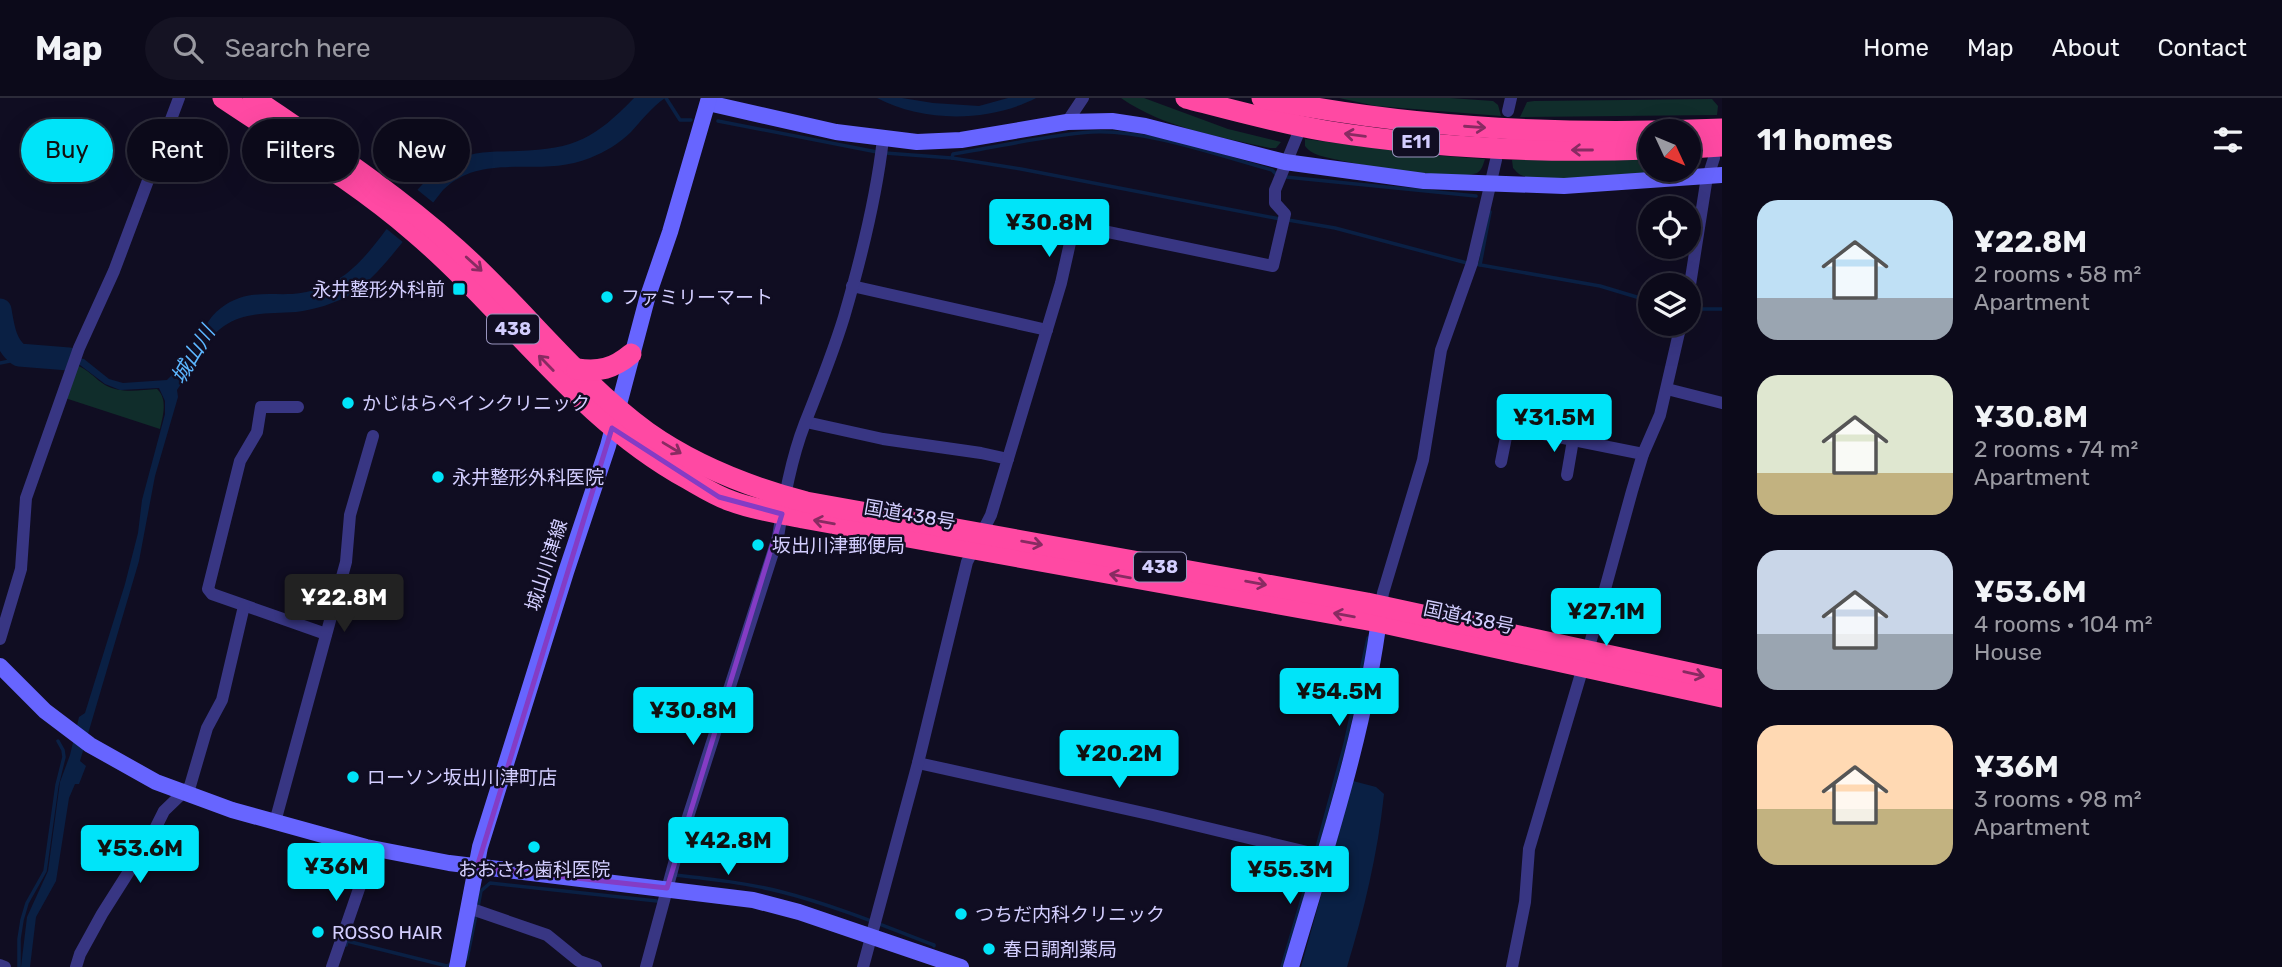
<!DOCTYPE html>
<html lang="en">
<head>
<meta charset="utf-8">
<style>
  :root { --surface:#0c0a1a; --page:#151323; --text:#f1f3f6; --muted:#9a9aa2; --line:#2c2b39; --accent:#00e4f9 }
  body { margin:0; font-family:Rubik,"Noto Sans JP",sans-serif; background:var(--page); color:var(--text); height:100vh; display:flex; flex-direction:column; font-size:26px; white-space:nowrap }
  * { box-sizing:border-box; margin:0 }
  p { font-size:23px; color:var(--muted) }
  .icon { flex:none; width:38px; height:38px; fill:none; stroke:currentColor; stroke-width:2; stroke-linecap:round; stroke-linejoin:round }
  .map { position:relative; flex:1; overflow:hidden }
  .panel { display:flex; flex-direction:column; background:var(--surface); width:560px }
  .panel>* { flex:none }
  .hud { position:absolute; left:21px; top:21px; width:665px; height:63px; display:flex; gap:14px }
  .needle { width:46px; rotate:134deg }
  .tools { position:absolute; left:1638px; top:21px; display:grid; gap:14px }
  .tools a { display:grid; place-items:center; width:63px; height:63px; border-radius:50%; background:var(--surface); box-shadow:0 7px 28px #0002,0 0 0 2px var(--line); font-size:35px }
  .price { position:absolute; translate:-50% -60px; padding:0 16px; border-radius:7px; background:var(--accent); color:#111; font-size:23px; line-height:46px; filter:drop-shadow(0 2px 4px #0008) }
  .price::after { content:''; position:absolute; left:50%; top:42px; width:21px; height:16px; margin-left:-10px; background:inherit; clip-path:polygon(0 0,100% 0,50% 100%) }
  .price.active { background:#222; color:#fff }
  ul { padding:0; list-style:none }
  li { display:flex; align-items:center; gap:21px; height:175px; padding:0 35px }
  li span { display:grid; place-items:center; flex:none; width:196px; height:140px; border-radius:21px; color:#555 }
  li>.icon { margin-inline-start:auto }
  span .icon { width:84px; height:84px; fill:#fffc; stroke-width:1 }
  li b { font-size:30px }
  h2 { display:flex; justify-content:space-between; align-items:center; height:84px; padding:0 35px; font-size:30px }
  .tag { padding:0 24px; border-radius:32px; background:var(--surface); box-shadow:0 7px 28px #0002,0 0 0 2px var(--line); font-size:24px; line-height:63px }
  .tag.active { background:var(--accent); color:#111 }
  header { display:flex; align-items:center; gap:42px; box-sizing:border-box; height:98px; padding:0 35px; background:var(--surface); border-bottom:2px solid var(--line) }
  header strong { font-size:33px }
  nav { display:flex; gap:38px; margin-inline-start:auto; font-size:24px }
  .search { width:490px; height:63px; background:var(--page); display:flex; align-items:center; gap:18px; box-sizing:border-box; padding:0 24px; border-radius:38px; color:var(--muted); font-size:26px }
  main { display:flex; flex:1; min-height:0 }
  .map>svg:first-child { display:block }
  .green { fill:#102d2b }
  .water { fill:#0a2044 }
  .pier { fill:#100d22 }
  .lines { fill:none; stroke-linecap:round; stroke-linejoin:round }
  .stream { stroke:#0a2044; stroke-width:3.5 }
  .river { stroke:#0a2044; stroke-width:23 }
  .street { stroke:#383683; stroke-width:12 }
  .secondary { stroke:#6765ff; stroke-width:16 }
  .highway { stroke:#ff49a3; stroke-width:21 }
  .oneway { stroke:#882b62 }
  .marked { fill:none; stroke:#843cc5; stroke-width:5; stroke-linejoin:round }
  .poi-dot { fill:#00e4f9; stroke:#100d22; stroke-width:2.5 }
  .labels { text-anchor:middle; stroke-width:5; stroke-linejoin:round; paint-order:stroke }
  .shield { fill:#100d22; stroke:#9894bd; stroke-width:2 }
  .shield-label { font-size:18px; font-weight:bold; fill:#d3ceff }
  .poi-label { font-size:19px; fill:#d3ceff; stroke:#100d22; text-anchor:start }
  .street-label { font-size:19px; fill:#d3ceff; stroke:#100d22 }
  .water-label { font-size:21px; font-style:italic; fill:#5cb6ff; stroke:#100d22 }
</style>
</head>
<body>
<header>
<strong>Map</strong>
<div class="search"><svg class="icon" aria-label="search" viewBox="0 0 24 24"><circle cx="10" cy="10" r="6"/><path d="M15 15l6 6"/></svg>Search here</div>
<nav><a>Home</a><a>Map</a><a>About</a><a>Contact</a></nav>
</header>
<main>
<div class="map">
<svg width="1722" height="869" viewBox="0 0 1722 869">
  <rect width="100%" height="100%" fill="#100d22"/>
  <g class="green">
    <path d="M 1121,0 L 1144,0 L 1228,31 L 1281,44 L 1276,50 L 1270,50 C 1220,39 1164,30 1121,0 Z"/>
    <polygon points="1339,0 1450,0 1493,3 1498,7 1501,18 1376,8"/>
    <polygon points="1712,1 1718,8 1717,17 1520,19 1527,4 1534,3"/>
    <path d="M 1305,41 L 1430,57 L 1485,61 C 1483,67 1482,72 1477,75 C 1455,84 1343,65 1318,57 C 1312,55 1308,52 1305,48 Z"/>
    <path d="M 1512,62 L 1650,62 L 1650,72 L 1681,72 C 1651,75 1545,89 1521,77 C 1518,76 1515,72 1513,70 Z"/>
    <path d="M 76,267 C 88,271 95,281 105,287 C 121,296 140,292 157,291 C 168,301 163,318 160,331 L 65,300 Z"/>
  </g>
  <g class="water">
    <path d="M 634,0 L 665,0 C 651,10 642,22 631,34 C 620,45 605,54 590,60 C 539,81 484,52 443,92 C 420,121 381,177 352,196 C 336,205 314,212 296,214 C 271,216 245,213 224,228 C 202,243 192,271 177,292 L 178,299 L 155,378 L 139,463 L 80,663 L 86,668 L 79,686 L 75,686 L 69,700 L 56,783 L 36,819 L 30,869 L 21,869 L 27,819 L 48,773 L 60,684 L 70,657 L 79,619 L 85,615 L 125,486 L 138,435 L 142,402 L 165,316 L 165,303 L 159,290 L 120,292 L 105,286 L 80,267 L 40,261 L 42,255 L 84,261 L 109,281 L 123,285 L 167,282 C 177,272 186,262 194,249 C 202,236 208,219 221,210 C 245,192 265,197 292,196 C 311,195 331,187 346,176 C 388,143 406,86 456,62 C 476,52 497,54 518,53 C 576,51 595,40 634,0 Z"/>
    <path d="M 877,0 L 902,0 L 933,5 L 979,8 L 1008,0 L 1036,0 C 990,24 924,25 877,0 Z"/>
    <path d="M 1353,683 L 1376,689 L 1384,696 C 1378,754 1364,813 1347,869 L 1301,869 Z"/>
  </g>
  <polygon class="pier" points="414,89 435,106 404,145 383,128"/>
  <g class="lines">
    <g class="stream">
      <polyline points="666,0 680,22 691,22"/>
      <polyline points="718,23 877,54"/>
      <path d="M 885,55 L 952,60 L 953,56 C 999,49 1046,37 1092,34 C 1145,31 1220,58 1272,72 L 1277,77"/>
      <polyline points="952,60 1021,71 1280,121"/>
      <polyline points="1286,79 1476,98"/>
      <polyline points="1288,122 1335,130 1467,165"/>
      <polyline points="1475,166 1600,188 1650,203"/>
      <polyline points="1480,167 1490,114"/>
      <polyline points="1689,211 1722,211"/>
      <polyline points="0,265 10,263 19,257"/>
      <polyline points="1316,753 1345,646 1368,540"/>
      <path d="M 675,777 C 711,781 747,785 782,794 C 833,807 884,828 934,847 L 934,848"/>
      <polyline points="478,809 481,793 490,785 657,803"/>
      <polyline points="346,847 347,843 447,868 451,866"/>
      <polyline points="465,861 467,861 476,817"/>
      <polyline points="19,869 19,841 22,822 27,805 45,773 57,687 64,659 63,652 58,643"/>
      <polyline points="1282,869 1314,760"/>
    </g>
    <path class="river" d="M 0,212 C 3,229 5,247 19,257 L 69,261"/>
    <g class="street">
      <polyline points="1508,13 1511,0"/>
      <polyline points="1067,24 1083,0"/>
      <polyline points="852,188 1047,232"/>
      <polyline points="1689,193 1706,85 1714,60"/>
      <polyline points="1667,291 1722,305"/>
      <polyline points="298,309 261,309 257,334 240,363 208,491 212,496 326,536"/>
      <polyline points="806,324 883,341 981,355 1008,361"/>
      <polyline points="1501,364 1508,329 1643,356"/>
      <polyline points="1567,377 1573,342"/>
      <polyline points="1381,508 1383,495 1423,362 1441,252 1472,165 1496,62"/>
      <polyline points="0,541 21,471 26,400 79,250 114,173 179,0"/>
      <polyline points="918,665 1153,717 1324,758"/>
      <polyline points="275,724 346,464 350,417 373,338"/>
      <polyline points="469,810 547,837 579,863 596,869"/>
      <polyline points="0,867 5,869"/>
      <polyline points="76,869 80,856 102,816 152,737 164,713 190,688 207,630 222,602 244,508"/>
      <polyline points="332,869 361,785 366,749"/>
      <path d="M 646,869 L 679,747 L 778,439 C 784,401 791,361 805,325 C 819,290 833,255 844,219 C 861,161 876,102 883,41"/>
      <polyline points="863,869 918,665 967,464 991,417 1061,185 1074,127 1273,168 1285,116 1275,105 1275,92 1298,36"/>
      <polyline points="1512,869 1525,804 1529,751 1591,542 1632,393 1643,356 1660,317 1681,226"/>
    </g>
    <g class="secondary">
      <polyline points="708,5 836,34 917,44 961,42 1067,24 1112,23 1145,28 1285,64 1424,83 1564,88 1722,77"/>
      <polyline points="0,568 45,613 90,647 156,684 232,712 366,749 449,765 753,802 799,814 961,869"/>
      <polyline points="457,869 480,749 566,474 608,348 647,201 670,134 709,0"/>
      <path d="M 1291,869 C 1325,753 1365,635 1380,514"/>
    </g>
    <g class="highway">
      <path d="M 223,0 C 287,43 355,83 414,134 C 508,214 578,321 688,381 C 702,389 716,398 731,403 C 754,412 779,415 803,420 L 1379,524 L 1722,599"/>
      <path d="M 253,0 C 323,48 393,94 457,151 C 522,209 576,282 647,334 C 695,368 749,389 806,404 L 1367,505 L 1722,582"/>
      <path d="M 1186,0 C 1232,12 1279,25 1326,33 C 1432,50 1543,55 1650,51"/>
      <path d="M 1262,0 C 1413,31 1568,38 1722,31"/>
      <polyline points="1689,50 1722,48"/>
      <path d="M 577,271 C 599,274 613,271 631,256"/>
    </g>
  </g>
  <defs><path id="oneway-shaft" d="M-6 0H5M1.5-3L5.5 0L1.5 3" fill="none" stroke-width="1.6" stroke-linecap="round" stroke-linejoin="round" transform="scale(1.75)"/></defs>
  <g class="oneway">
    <use href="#oneway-shaft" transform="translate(1475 29) rotate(4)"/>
    <use href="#oneway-shaft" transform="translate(1355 37) rotate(-173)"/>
    <use href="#oneway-shaft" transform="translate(1582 52) rotate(-180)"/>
    <use href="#oneway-shaft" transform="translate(474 166) rotate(42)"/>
    <use href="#oneway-shaft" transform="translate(546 265) rotate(-134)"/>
    <use href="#oneway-shaft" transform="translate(672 350) rotate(31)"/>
    <use href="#oneway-shaft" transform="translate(824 424) rotate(-170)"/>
    <use href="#oneway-shaft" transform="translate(1032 445) rotate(10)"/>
    <use href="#oneway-shaft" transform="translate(1120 478) rotate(-170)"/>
    <use href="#oneway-shaft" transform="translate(1256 485) rotate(10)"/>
    <use href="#oneway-shaft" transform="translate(1344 517) rotate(-170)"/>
    <use href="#oneway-shaft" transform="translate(1694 576) rotate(13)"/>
  </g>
  <path class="marked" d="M 612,330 L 719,399 L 782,416 L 667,790 L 477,769 Z"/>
  <g class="poi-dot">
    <rect x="452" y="184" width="14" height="14" rx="3.5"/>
    <circle cx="607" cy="199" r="7"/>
    <circle cx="348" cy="305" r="7"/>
    <circle cx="438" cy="379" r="7"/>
    <circle cx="758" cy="447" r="7"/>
    <circle cx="353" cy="679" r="7"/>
    <circle cx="534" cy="749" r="7"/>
    <circle cx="961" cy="816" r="7"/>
    <circle cx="318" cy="834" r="7"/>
    <circle cx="989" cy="851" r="7"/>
  </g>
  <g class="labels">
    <g class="shield">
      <rect x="1393" y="29.5" width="46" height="29" rx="5"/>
      <rect x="487" y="216.5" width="52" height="29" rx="5"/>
      <rect x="1134" y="454.5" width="52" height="29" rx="5"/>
    </g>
    <g class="shield-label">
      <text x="1416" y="50">E11</text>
      <text x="513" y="237">438</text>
      <text x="1160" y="475">438</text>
    </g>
    <g class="poi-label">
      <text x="445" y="198" text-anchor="end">永井整形外科前</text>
      <text x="621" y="206">ファミリーマート</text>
      <text x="362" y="312">かじはらペインクリニック</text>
      <text x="452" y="386">永井整形外科医院</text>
      <text x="772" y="454">坂出川津郵便局</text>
      <text x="367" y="686">ローソン坂出川津町店</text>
      <text x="534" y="778" text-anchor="middle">おおさわ歯科医院</text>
      <text x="975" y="823">つちだ内科クリニック</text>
      <text x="332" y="841">ROSSO HAIR</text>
      <text x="1003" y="858">春日調剤薬局</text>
    </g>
    <g class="street-label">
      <text transform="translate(910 416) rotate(10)" y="7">国道438号</text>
      <text transform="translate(546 467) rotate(-72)" y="7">城山川津線</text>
      <text transform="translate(1469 519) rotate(12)" y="7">国道438号</text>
    </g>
    <g class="water-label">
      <text transform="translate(193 257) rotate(-59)" y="7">城山川</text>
    </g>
  </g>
</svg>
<div class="tools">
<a><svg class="needle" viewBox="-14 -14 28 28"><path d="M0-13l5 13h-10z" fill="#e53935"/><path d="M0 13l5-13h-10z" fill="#9a9aa2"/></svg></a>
<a><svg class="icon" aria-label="locate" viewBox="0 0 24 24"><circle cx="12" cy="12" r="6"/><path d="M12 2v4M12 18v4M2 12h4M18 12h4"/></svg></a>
<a><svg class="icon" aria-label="layers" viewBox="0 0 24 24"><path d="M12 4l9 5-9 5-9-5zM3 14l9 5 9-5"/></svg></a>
</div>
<b class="price" style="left:1049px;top:161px">¥30.8M</b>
<b class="price" style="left:1554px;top:356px">¥31.5M</b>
<b class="price active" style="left:344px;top:536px">¥22.8M</b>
<b class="price" style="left:1606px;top:550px">¥27.1M</b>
<b class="price" style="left:1339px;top:630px">¥54.5M</b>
<b class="price" style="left:693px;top:649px">¥30.8M</b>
<b class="price" style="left:1119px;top:692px">¥20.2M</b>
<b class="price" style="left:728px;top:779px">¥42.8M</b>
<b class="price" style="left:140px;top:787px">¥53.6M</b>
<b class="price" style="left:336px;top:805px">¥36M</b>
<b class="price" style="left:1290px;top:808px">¥55.3M</b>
<div class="hud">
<a class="tag active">Buy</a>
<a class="tag">Rent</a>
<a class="tag">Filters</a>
<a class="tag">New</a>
</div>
</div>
<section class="panel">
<h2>11 homes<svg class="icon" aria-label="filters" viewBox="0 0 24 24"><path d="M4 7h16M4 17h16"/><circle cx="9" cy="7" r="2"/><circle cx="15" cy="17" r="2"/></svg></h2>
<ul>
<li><span style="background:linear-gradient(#bfe0f5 70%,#9aa5b1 0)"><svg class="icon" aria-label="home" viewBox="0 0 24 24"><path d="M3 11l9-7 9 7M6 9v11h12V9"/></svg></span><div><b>¥22.8M</b><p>2 rooms · 58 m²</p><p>Apartment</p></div></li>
<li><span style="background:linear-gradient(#dfe7d0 70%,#c2b280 0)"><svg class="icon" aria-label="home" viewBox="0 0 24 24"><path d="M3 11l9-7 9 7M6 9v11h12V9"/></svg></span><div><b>¥30.8M</b><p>2 rooms · 74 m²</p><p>Apartment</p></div></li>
<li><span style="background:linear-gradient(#c9d6e8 60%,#9aa5b1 0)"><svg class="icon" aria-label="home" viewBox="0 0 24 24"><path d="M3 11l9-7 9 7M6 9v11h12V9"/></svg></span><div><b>¥53.6M</b><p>4 rooms · 104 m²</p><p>House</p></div></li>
<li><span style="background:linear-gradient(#ffd9b3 60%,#c2b280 0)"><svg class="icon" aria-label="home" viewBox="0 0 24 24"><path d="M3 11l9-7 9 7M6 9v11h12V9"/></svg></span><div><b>¥36M</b><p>3 rooms · 98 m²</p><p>Apartment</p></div></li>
</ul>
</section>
</main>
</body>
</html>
